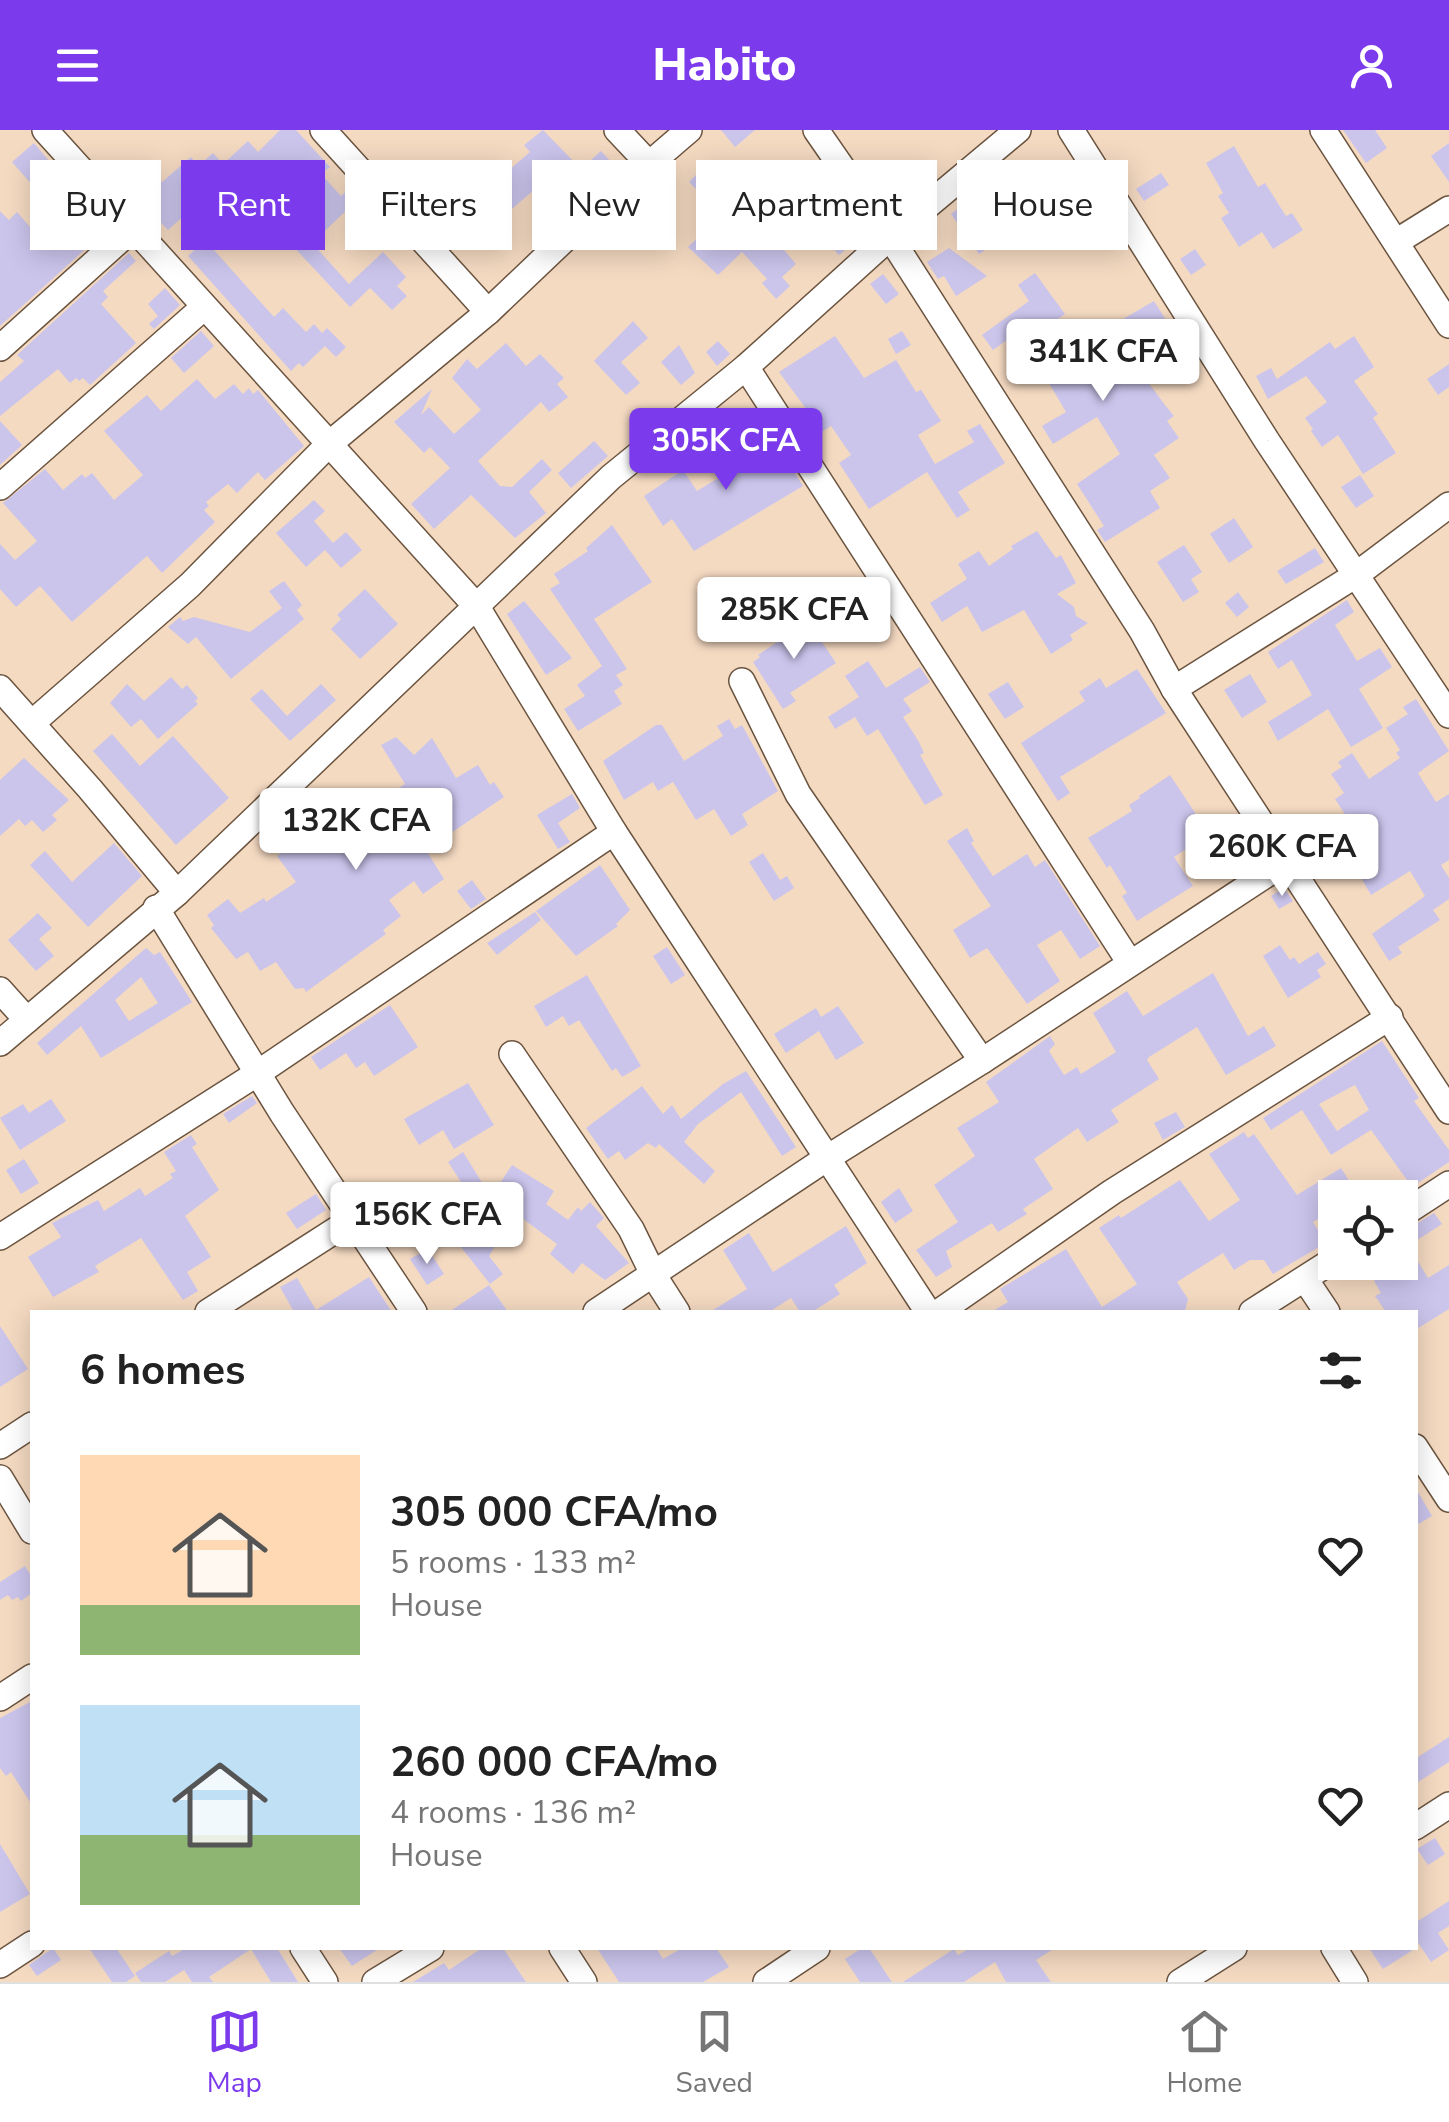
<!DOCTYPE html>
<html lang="en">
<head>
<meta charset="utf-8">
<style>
  :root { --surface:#fff; --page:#f2f2f2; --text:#222; --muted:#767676; --line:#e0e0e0; --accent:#7c3aed }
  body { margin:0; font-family:"Nunito Sans",sans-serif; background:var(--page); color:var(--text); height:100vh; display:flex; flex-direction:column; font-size:38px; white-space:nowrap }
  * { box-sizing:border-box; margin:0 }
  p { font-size:32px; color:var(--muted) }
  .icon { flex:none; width:55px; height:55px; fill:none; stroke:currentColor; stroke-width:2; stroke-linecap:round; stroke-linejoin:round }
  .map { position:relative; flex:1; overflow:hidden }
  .sheet { position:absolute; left:30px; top:1180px; width:1388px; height:640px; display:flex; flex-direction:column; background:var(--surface); border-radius:0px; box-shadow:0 5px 25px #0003 }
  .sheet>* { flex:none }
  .hud { position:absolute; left:30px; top:30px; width:1390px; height:90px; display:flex; gap:20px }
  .tools { position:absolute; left:1318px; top:1050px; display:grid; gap:20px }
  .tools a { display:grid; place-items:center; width:100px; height:100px; border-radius:0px; background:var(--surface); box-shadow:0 5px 25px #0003; font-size:50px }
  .price { position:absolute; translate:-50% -85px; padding:0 22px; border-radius:10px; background:#fff; color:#222; font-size:32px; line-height:65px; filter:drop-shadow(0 2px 5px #0008) }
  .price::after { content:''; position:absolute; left:50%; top:60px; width:30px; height:22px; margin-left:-15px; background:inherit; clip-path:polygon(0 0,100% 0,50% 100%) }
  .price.on { background:var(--accent); color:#fff }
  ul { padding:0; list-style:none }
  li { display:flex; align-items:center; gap:30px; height:250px; padding:0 50px }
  li span { display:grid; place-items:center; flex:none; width:280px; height:200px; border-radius:0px; color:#555 }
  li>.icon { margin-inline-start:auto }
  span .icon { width:120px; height:120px; fill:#fffc; stroke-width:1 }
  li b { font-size:42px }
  h2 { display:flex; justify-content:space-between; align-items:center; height:120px; padding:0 50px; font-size:42px }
  .chip { padding:0 35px; border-radius:0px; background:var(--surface); box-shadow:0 5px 25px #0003; font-size:35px; line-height:90px }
  .chip.on { background:var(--accent); color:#fff }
  header { display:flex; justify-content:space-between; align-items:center; height:130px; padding:0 50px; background:var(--accent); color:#fff; font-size:45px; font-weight:800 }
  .tab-bar { display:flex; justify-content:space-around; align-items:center; height:140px; border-top:2px solid var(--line); background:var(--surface); font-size:28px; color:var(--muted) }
  .tab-bar a { display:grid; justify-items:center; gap:5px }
  .tab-bar .on { color:var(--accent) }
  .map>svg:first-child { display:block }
  .building { fill:#cbc5ec; fill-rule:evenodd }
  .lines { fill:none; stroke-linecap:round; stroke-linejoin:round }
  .minor-casing { stroke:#6b543f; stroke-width:28 }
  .minor { stroke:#fff; stroke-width:25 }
</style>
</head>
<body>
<header><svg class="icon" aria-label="menu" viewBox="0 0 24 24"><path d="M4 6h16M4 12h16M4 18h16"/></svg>Habito<svg class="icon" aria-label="person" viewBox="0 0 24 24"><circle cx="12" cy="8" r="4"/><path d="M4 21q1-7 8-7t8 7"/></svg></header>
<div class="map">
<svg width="1449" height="1852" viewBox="0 0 1449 1852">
  <rect width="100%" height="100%" fill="#f5dac2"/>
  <g class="building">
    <polygon points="280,0 296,0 330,37 321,44 341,66 350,58 375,82 362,94 348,79 312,113 349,154 383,122 406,147 397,156 407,166 392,180 370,158 350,177 258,79 234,101 204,68 168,100 130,61 152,42 162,52 191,27 198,36 213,23 223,34 248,11 258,22"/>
    <polygon points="543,0 581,39 601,21 612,33 571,72 549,47 506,84 509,88 479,113 477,109 466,119 444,96 530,22 524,15"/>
    <polygon points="721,0 755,0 735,17"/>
    <polygon points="1343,0 1375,0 1387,18 1366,33"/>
    <polygon points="34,13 55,38 34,57 12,32"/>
    <polygon points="1449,13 1449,52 1431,26"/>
    <polygon points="1234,16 1258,57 1265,53 1286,86 1292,83 1303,100 1273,119 1262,102 1239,117 1221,88 1229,83 1218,66 1223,63 1206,33"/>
    <polygon points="1016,34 1029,53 1058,34 1077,61 979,124 951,84 977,65 974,60"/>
    <polygon points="702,39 716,54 703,66 689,52"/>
    <polygon points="1161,43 1169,55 1144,71 1136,59"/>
    <polygon points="73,55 109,98 0,196 0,81 9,90 17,82 37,105 67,81 57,68"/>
    <polygon points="798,62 814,77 802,88 787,72"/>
    <polygon points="709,76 721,89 733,78 742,89 751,81 796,134 782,147 790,156 776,169 762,153 767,149 742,122 718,145 688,117 709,97 698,87"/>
    <polygon points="843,86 859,108 839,125 826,110 830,106 826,102"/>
    <polygon points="205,110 274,187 283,178 306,202 314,194 322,203 327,198 346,217 336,227 325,216 303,237 299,233 291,241 188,126"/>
    <polygon points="949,118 987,146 956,166 944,146 938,149 927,132"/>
    <polygon points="1195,119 1206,135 1191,145 1180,129"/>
    <polygon points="129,123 136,131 103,161 108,167 101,174 136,213 90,255 83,248 79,251 76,248 70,253 58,239 0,286 0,252 24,231 17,225"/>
    <polygon points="1035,143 1065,184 1042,201 1061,231 1101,206 1099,203 1154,171 1178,209 1160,220 1147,199 1114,219 1133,251 1142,244 1165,275 1174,286 1167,291 1179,308 1154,325 1170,348 1150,361 1160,378 1105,412 1097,400 1104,396 1077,354 1120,324 1097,287 1053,314 1042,296 1066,282 1043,243 1048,240 1022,199 993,220 982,205 1029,171 1018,155"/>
    <polygon points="883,144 899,164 886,174 870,154"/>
    <polygon points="165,158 180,175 154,199 149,194 158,186 148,174"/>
    <polygon points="633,191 648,208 621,232 640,253 626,265 594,231"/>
    <polygon points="201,201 214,216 184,243 171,228"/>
    <polygon points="902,201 911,215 896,224 888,209"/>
    <polygon points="835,206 864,248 896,230 916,262 921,260 941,291 918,305 935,334 974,312 967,301 980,294 1005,333 958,362 970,380 957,388 927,342 869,379 839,333 851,325 831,296 818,304 807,280 779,242"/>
    <polygon points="1354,206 1374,237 1354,251 1378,284 1373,288 1396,323 1363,344 1338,305 1322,317 1311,301 1313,299 1305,288 1327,272 1306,246 1268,269 1256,246 1271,238 1277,249 1330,212 1335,219"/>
    <polygon points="718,211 730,224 717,236 706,222"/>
    <polygon points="506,213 526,236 540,224 564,248 557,254 568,267 549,282 541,272 478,331 500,356 512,357 542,329 552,340 529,362 546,383 515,408 471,365 434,399 411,374 450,338 430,317 424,323 394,292 432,259 421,285 429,277 454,304 481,280 452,248 467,229 477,239"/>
    <polygon points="679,215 695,243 681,255 661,232"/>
    <polygon points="1449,234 1449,257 1438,265 1427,249"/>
    <polygon points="197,249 215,269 234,254 243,264 249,258 253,264 258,260 304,316 265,350 258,342 237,363 228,354 206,372 209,376 204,380 215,392 162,443 147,426 72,492 40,456 16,477 0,459 0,414 15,430 37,411 3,373 45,339 63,360 82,344 85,348 92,343 114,370 143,345 104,301 147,265 161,281"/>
    <polygon points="0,291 22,315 0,335"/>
    <polygon points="769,303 803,356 694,421 672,389 663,396 644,366 683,340 697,361 720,347 710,331 727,321 730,325 742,320"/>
    <polygon points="594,311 608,326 571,358 558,343"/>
    <polygon points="1360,345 1374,366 1356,378 1341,357"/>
    <polygon points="314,370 325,381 314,391 333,413 346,402 362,420 341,438 325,420 306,437 276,403"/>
    <polygon points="1234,388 1253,417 1229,433 1210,404"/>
    <polygon points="612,395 652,452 594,489 627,539 616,545 623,555 614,561 622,574 578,601 564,579 585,566 577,555 602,536 550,459 560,453 554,444 588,421 586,418"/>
    <polygon points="1037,401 1056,428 1061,425 1076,453 1057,464 1074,477 1076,486 1088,493 1070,505 1073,510 1051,524 1024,480 982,502 967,476 942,492 930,473 967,449 958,434 979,421 989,436 1013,419 1011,416"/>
    <polygon points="1184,415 1202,442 1191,449 1199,462 1183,472 1157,432"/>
    <polygon points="1315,418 1324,432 1286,454 1277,441"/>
    <polygon points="284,451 302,475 297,480 304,489 231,549 196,507 188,514 168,497 180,487 183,491 194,487 250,502 282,478 269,461"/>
    <polygon points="365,459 398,494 360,529 331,499 341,489 337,485"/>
    <polygon points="1238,462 1249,477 1237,487 1225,473"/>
    <polygon points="1347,470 1354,482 1335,495 1357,531 1380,518 1392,537 1359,559 1383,598 1351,617 1328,579 1278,611 1268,592 1312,565 1292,530 1278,539 1268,522"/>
    <polygon points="524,471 572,528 546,545 507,484"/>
    <polygon points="805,487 836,533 790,563 796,571 783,579 753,532 760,527 758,525 792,502 789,498"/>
    <polygon points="868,531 886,558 920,537 930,552 903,569 912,581 903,587 919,612 924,623 920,625 943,665 925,675 878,599 867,606 855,587 835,599 828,587 859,567 845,546"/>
    <polygon points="1137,539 1166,583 1060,647 1070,663 1058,671 1021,613 1085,571 1079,562 1100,548 1106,558"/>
    <polygon points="1250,544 1267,572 1242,588 1224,560"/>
    <polygon points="171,547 182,559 187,555 198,568 195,571 198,574 158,609 141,589 131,597 110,573 127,554 144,571"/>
    <polygon points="1008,552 1024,577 1005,589 988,564"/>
    <polygon points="321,554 336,570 290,611 250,569 262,559 287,586"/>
    <polygon points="1416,569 1449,621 1418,643 1436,672 1449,664 1449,730 1441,735 1449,748 1449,769 1433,780 1440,790 1398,817 1402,823 1389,831 1372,804 1425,766 1410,741 1371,765 1356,739 1342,747 1335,737 1330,740 1323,726 1358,704 1335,669 1344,663 1331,644 1342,637 1338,632 1352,623 1369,649 1400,628 1396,623 1400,620 1386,598 1408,584 1403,577"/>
    <polygon points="729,589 735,599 742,595 778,661 742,684 748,695 731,706 714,679 696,690 673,652 658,661 653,652 624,670 603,631 656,595 662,595 684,631 723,606 717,596"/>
    <polygon points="112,604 140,636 173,606 229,668 176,715 93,621"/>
    <polygon points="396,607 414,625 432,608 456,648 478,635 490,655 494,652 504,667 426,720 444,749 423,764 414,751 389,770 401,786 383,800 386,804 306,862 304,858 295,859 276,832 260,841 248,822 236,829 211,798 214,795 207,785 228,769 240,783 264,768 266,772 296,752 277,726 309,702 323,721 351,699 331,670 345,660 369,695 380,688 384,695 411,677 399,658 405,654 381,615"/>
    <polygon points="24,628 69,670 52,685 57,690 43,702 32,690 25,696 19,689 0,706 0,650"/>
    <polygon points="1170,645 1209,704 1174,727 1193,756 1137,791 1122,766 1127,763 1110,735 1107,738 1088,708 1132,681 1129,675 1140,668 1139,666"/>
    <polygon points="572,664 580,678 558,693 570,712 558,719 537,685"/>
    <polygon points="967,698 974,711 971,713 993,746 1027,724 1035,737 1045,730 1100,816 1080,829 1061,800 1037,815 1060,851 1027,874 987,818 970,828 953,800 991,776 947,711"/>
    <polygon points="114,713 142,746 88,797 30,735 45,721 72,752"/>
    <polygon points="763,723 780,750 787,746 794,758 774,771 749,732"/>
    <polygon points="600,735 630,780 616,794 618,796 576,826 536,781"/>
    <polygon points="472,750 486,769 471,779 457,761"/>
    <polygon points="1284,758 1293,771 1279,779 1271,766"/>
    <polygon points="535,782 541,790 497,825 487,813"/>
    <polygon points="38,783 52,798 39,809 54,826 36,841 8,810"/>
    <polygon points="1280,815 1290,830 1294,827 1299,834 1318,822 1326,834 1317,840 1321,847 1288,868 1263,826"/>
    <polygon points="667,817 685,845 671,854 653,826"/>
    <path d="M 146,818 L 154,825 L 160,822 L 192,872 L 101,928 L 81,896 L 47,925 L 37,913 ZM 141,847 L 158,873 L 129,891 L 115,870 Z"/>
    <polygon points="1213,843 1248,906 1264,896 1276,916 1226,945 1197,897 1149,927 1147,930 1159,949 1111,980 1119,992 1087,1012 1078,998 1034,1029 1053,1059 1023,1079 1027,1084 998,1102 992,1093 946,1121 952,1137 936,1147 916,1120 958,1092 934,1055 975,1026 957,998 999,972 986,952 1050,906 1055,914 1049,921 1064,945 1077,937 1081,944 1116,922 1093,883 1127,861 1143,886"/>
    <polygon points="587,845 641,936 622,947 616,938 612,941 579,890 569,896 563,886 546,897 534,876"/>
    <polygon points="390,875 418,917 374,946 365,932 356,938 346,923 320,940 311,927"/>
    <polygon points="838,876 864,913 836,930 819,901 786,923 774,904 816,878 821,887"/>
    <path d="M 1382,911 L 1419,968 L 1414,971 L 1449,1020 L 1449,1032 L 1412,1057 L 1371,1000 L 1331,1025 L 1302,980 L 1271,1000 L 1263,988 ZM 1355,955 L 1369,980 L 1337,1001 L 1319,974 Z"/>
    <polygon points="746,941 796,1017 782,1026 741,962 698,994 684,1012 715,1041 704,1054 659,1014 656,1018 648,1013 625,1030 619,1021 608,1029 586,998 642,956 663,984 672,975 681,989 723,954"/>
    <polygon points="468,953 494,995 454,1019 443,1000 419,1015 404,989"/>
    <polygon points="252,966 257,973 229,993 223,984"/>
    <polygon points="51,969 66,991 20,1020 0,988 23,974 29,983"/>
    <polygon points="1176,982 1185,997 1163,1010 1154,993"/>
    <polygon points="1244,1002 1248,1008 1254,1004 1297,1065 1341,1038 1360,1068 1335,1068 1335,1079 1313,1092 1326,1113 1273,1144 1264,1130 1250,1130 1234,1140 1223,1123 1177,1152 1188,1169 1185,1181 991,1182 1008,1172 1000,1159 1066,1119 1102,1177 1137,1154 1099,1098 1119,1085 1121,1088 1180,1050 1209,1091 1240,1070 1209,1024"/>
    <polygon points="191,1005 197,1014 192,1017 219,1060 185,1086 211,1127 187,1142 198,1161 183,1170 141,1108 95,1136 99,1142 53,1167 28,1127 61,1107 52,1093 98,1070 104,1081 140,1058 145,1066 173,1048 170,1044 176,1041 164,1022"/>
    <polygon points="463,1022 491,1067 512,1035 554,1061 546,1074 568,1090 578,1077 581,1081 590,1072 604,1088 596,1096 629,1133 605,1150 582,1133 573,1144 550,1124 557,1114 515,1083 489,1126 503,1144 490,1154 449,1102 478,1078 448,1032"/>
    <polygon points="24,1029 39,1053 21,1064 6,1040"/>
    <polygon points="899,1058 913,1081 895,1093 881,1072"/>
    <polygon points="397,1063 407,1080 388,1093 377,1076"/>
    <polygon points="316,1064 326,1080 297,1099 286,1083"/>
    <polygon points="1434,1083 1442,1094 1408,1116 1400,1104"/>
    <polygon points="846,1096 867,1133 834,1155 840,1164 812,1182 800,1182 791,1168 769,1182 710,1182 747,1159 723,1120 749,1103 773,1142"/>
    <polygon points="428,1119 444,1144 427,1155 410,1129"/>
    <polygon points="1414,1125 1428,1148 1449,1135 1449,1179 1415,1200 1415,1182 1386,1182 1375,1166 1381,1163 1374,1151"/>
    <polygon points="369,1147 392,1182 294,1182 280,1157 297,1148 316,1180"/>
    <polygon points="489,1155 508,1182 449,1182"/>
    <polygon points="0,1196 28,1239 0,1257"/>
    <polygon points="1415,1357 1432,1386 1415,1396"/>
    <polygon points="25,1436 32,1447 32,1463 21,1471 18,1467 12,1470 8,1465 0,1470 0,1452"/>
    <polygon points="32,1571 32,1675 11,1642 6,1646 0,1638 0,1588"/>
    <polygon points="1449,1607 1449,1632 1415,1654 1415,1629"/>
    <polygon points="1435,1708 1445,1724 1428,1735 1417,1719"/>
    <polygon points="0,1714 30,1764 0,1782"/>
    <polygon points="1449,1771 1449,1796 1438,1803 1449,1820 1431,1832 1415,1808 1415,1793"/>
    <polygon points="53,1818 61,1830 37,1846 29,1835"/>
    <polygon points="89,1818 116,1818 135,1846 126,1852 112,1852"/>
    <polygon points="186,1818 277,1818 298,1852 271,1852 251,1819 209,1847 213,1852 192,1852 184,1840 165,1852 141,1852 135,1843 169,1821 172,1826"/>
    <polygon points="339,1818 380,1818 352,1836"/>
    <polygon points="482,1818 503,1818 526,1852 413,1852 444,1833 449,1840"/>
    <polygon points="597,1818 656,1818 663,1829 682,1818 716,1818 729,1837 703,1852 619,1852"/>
    <polygon points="862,1818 869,1818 892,1852 860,1852 845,1829"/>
    <polygon points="970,1818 1055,1818 1036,1830 1051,1852 1006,1852 995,1832 964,1852 903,1852 954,1819 958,1825"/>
    <polygon points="1369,1818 1416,1818 1383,1839"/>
  </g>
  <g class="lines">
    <defs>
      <g id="minor">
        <polyline points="45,0 477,477 614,702 928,1182"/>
        <polyline points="323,0 488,182"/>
        <polyline points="617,0 649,34"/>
        <polyline points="816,0 890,107 1142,501 1174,559 1449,981"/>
        <polyline points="1071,0 1267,311 1449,585"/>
        <polyline points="1323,0 1449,195"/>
        <polyline points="1396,112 1449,79"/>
        <polyline points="0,218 132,99"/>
        <polyline points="746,237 1130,833"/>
        <polyline points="0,357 203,178"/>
        <polyline points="742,551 798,664 982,931"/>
        <polyline points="0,558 90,659 177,763"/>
        <polyline points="1174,559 1356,445 1449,375"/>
        <polyline points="32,593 190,455 328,315 488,182 590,85 689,0"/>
        <polyline points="156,778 282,983 414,1182"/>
        <polyline points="0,860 27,890"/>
        <polyline points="0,913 177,763 611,347 746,237 890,107 1018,0"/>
        <polyline points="512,924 631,1099 654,1146 677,1182"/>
        <polyline points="1400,1086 1449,1054"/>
        <polyline points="0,1107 258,943 614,702"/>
        <polyline points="1305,1149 1327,1182"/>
        <polyline points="208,1182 353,1089"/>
        <polyline points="596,1182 827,1028 982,931 1287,731"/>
        <polyline points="939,1182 1112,1062 1390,887"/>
        <polyline points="1252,1182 1335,1129"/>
        <polyline points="0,1316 32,1295"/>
        <polyline points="1415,1317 1449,1369"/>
        <polyline points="0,1348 32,1401"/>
        <polyline points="0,1568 32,1547"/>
        <polyline points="1415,1697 1449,1675"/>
        <polyline points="303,1818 325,1852"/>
        <polyline points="562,1818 584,1852"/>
        <polyline points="1334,1818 1355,1852"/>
        <polyline points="0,1835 32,1814"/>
        <polyline points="375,1852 431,1818"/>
        <polyline points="766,1852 817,1818"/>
        <polyline points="1180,1852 1234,1818"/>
      </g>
    </defs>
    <use href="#minor" class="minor-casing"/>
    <use href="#minor" class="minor"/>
  </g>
</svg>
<div class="tools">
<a><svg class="icon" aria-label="locate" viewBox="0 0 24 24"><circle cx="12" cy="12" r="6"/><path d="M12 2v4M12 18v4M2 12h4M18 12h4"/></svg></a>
</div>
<b class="price" style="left:1103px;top:274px">341K CFA</b>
<b class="price on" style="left:726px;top:363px">305K CFA</b>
<b class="price" style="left:794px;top:532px">285K CFA</b>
<b class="price" style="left:356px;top:743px">132K CFA</b>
<b class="price" style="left:1282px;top:769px">260K CFA</b>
<b class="price" style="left:427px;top:1137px">156K CFA</b>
<div class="hud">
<a class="chip">Buy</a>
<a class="chip on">Rent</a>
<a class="chip">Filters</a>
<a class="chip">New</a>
<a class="chip">Apartment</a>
<a class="chip">House</a>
</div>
<section class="sheet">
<h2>6 homes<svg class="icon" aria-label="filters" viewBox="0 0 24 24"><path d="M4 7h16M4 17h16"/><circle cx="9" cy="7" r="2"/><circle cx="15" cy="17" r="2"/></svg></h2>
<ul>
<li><span style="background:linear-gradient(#ffd9b3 75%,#8fb573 0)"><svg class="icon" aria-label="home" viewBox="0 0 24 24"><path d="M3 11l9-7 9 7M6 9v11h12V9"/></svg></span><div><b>305 000 CFA/mo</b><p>5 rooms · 133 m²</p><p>House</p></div><svg class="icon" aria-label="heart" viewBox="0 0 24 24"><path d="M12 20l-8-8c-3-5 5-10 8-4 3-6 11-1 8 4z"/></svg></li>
<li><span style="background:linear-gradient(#bfe0f5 65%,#8fb573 0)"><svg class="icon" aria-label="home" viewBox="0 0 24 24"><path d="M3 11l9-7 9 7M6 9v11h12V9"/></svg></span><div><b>260 000 CFA/mo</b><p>4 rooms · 136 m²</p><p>House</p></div><svg class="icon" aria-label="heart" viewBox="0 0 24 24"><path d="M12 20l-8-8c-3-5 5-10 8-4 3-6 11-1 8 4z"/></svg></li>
</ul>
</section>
</div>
<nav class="tab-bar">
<a class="on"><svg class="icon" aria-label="map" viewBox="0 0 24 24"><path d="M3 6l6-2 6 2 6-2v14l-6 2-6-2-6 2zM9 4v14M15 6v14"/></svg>Map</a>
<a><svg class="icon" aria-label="saved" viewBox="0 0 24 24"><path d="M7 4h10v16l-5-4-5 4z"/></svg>Saved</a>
<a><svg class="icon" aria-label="home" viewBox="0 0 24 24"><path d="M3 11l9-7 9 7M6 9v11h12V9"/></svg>Home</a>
</nav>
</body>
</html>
